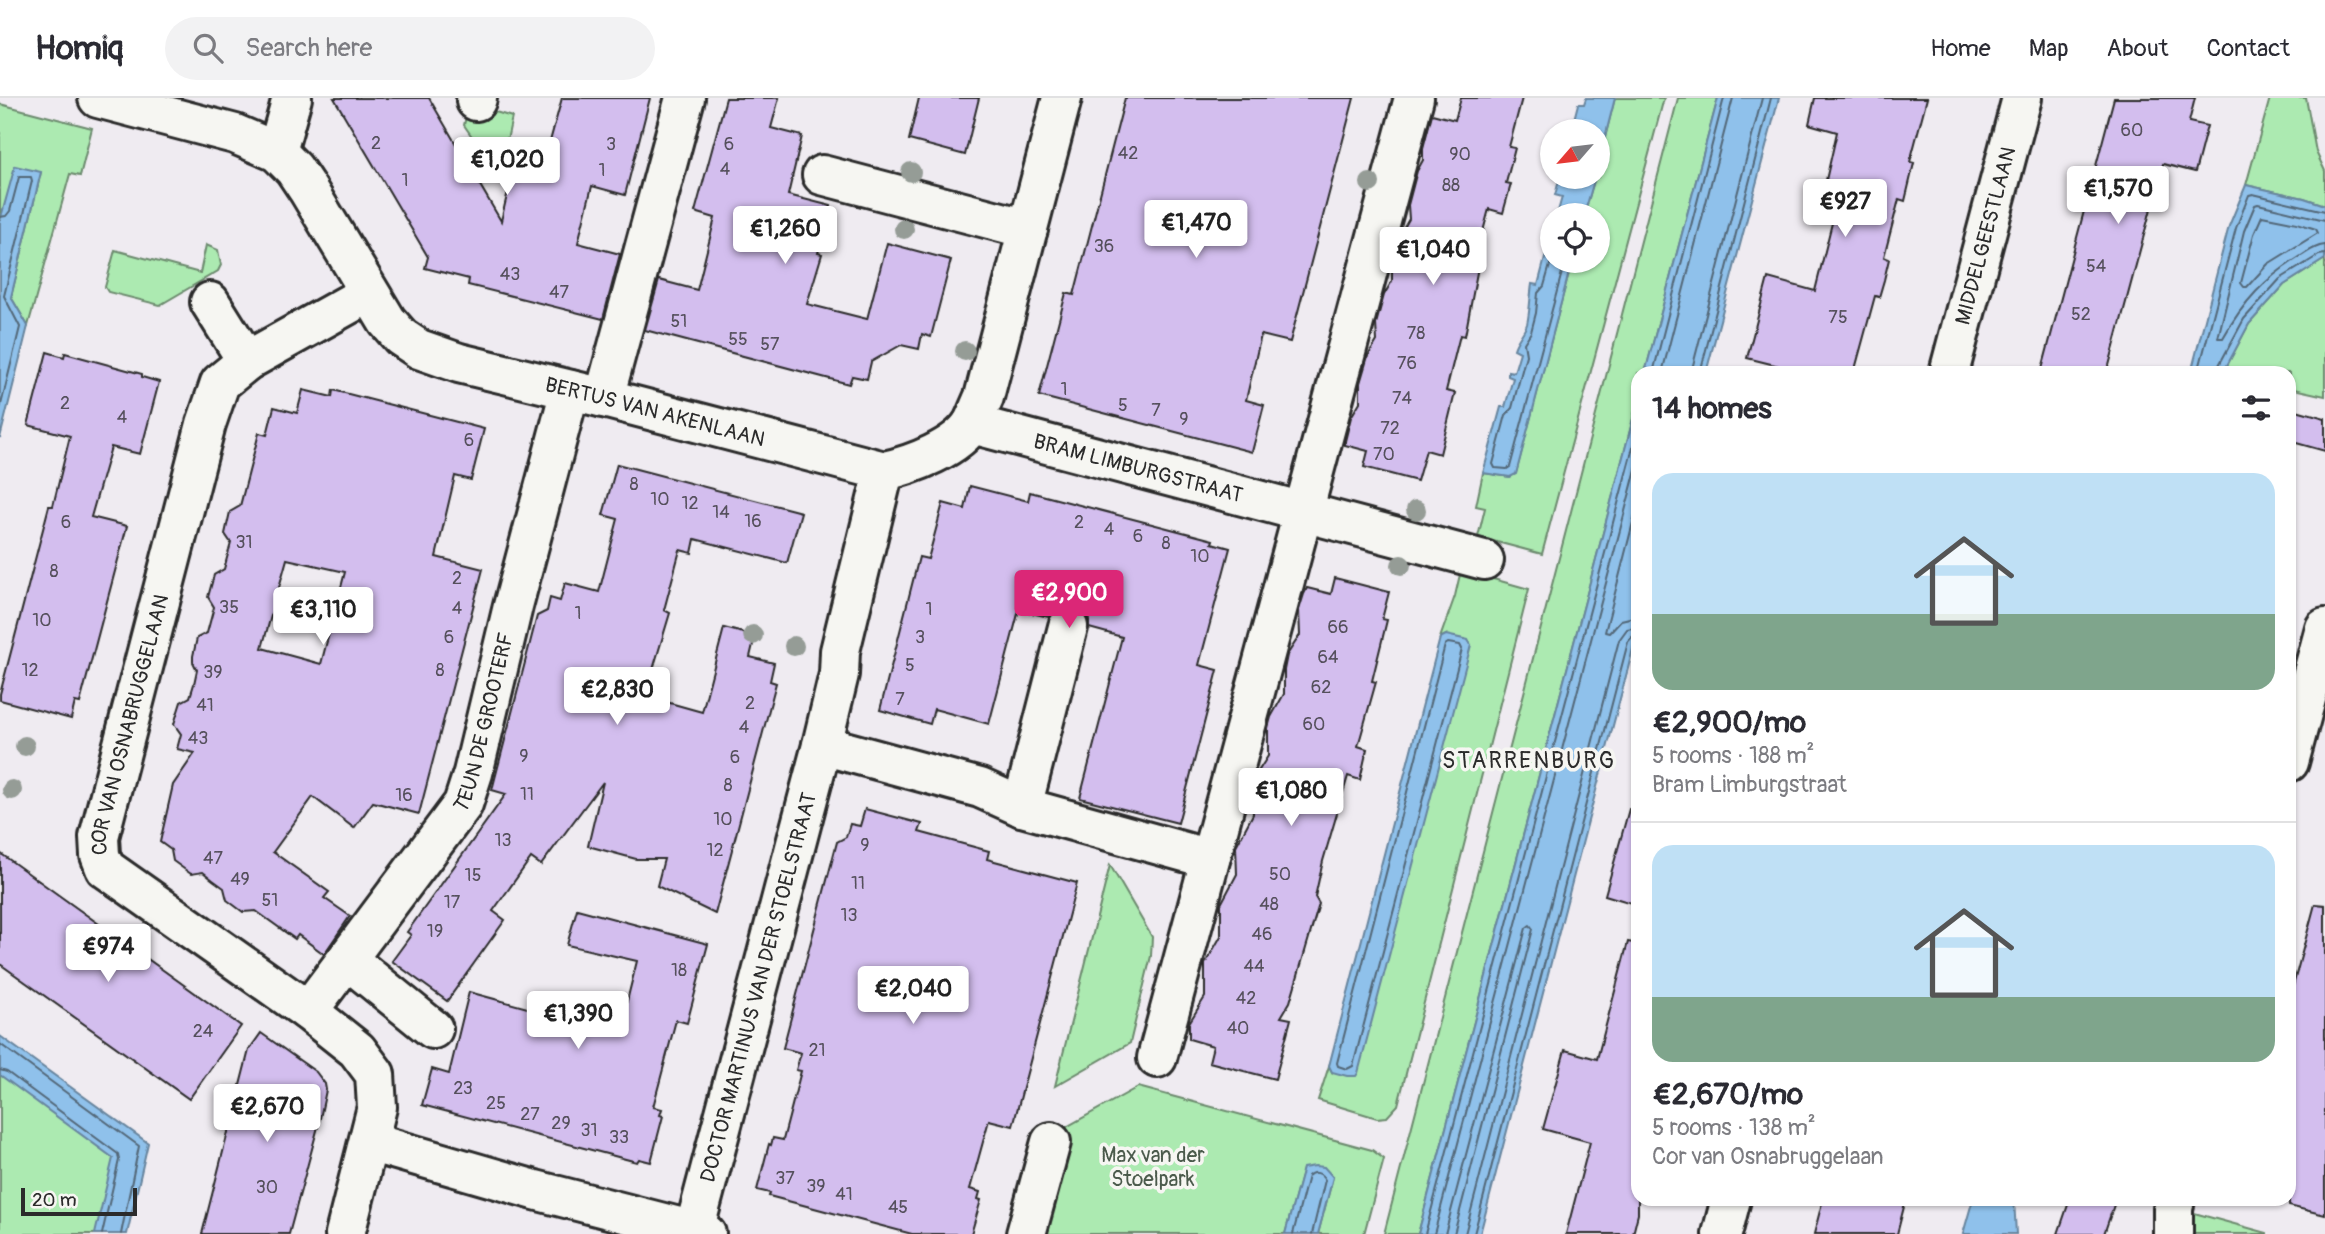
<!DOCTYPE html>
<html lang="en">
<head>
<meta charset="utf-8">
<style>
  :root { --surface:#fff; --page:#f2f2f3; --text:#2b2b33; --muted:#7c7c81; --line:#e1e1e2; --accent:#db2777 }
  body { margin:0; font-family:Pangolin,sans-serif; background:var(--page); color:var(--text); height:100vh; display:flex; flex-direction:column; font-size:26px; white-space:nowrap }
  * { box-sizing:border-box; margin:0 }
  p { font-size:23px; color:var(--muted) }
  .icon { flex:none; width:38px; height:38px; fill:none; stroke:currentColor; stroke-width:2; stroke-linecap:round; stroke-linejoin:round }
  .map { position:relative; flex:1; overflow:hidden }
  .sheet { position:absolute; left:1631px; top:268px; width:665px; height:840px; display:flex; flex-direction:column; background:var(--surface); border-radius:21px; box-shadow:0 2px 5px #0004 }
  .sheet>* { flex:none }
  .needle { width:46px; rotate:242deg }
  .fabs { position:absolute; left:1540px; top:21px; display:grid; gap:14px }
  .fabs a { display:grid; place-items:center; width:70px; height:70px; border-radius:50%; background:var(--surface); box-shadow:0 2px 5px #0004; font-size:35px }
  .scale { position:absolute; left:21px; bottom:18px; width:116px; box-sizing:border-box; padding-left:7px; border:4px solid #2b2b2b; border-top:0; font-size:19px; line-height:24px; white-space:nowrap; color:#2b2b2b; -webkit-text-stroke:5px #f6f6f2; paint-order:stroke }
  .price { position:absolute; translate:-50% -60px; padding:0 16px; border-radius:7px; background:#fff; color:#222; font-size:23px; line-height:46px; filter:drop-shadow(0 2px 4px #0008) }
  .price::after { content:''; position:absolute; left:50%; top:42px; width:21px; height:16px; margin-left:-10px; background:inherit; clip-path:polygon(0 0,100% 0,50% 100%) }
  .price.selected { background:var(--accent); color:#fff }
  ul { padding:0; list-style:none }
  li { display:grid; align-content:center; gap:14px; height:371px; padding:0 21px }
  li+li { border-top:2px solid var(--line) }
  li span { display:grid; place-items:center; height:217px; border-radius:21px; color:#555 }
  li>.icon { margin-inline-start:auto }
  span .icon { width:126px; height:126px; fill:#fffc; stroke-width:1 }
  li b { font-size:30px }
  h2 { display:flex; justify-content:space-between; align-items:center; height:84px; padding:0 21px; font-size:30px }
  header { display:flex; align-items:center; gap:42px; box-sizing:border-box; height:98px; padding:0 35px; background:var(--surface); border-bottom:2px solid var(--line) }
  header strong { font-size:33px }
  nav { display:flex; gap:38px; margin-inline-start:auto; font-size:24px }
  .search { width:490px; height:63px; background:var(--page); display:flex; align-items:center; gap:18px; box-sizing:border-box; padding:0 24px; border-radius:38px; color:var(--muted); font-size:26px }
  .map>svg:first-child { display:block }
  .green { fill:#aceab1; stroke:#6c8a6e; stroke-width:2 }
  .water { fill:#8fc1eb; stroke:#67859e; stroke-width:2 }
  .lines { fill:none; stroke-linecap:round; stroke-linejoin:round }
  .shore { stroke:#536778; stroke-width:2 }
  .building { fill:#d3beee; stroke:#2b2b2b; stroke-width:2; fill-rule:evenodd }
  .minor-casing { stroke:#2b2b2b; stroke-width:44 }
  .minor { stroke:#f6f6f2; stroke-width:38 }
  .tree { fill:#959c96 }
  .labels { text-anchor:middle; stroke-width:7; stroke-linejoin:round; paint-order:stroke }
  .number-label { font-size:18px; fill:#55505c }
  .street-label { font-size:21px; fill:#2b2b2b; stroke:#f6f6f2 }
  .park-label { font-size:21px; fill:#4b5b4c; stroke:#f6f6f2 }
  .neighbourhood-label { font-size:23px; letter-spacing:2px; fill:#2b2b2b; stroke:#f6f6f2 }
</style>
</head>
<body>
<header>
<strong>Homiq</strong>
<div class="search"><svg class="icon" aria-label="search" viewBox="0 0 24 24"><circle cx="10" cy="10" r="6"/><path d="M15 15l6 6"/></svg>Search here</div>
<nav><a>Home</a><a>Map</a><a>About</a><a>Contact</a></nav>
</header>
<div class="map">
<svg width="2325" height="1136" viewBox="0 0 2325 1136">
  <rect width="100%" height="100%" fill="#efebf1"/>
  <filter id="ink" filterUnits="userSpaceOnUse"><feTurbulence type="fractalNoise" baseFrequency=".0143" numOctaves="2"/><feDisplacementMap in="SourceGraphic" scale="14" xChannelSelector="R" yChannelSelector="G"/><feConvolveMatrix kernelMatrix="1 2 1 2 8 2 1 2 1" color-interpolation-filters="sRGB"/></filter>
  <g filter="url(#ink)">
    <g class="green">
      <polygon points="1615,0 1664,0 1542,456 1478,439 1485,410 1476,408 1483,375 1510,379 1516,375 1572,163 1598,163 1598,117 1584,117 1595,79 1598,79 1598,67"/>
      <polygon points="1678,0 1718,0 1645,275 1638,275 1638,302 1418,1136 1384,1136"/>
      <polygon points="2270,0 2306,0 2316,54 2325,73 2325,107 2304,100 2246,87"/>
      <polygon points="0,6 92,30 80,78 70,76 28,228 11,199 41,74 0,123"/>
      <polygon points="469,6 512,19 503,61 484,56 464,27"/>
      <polygon points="206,147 218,152 221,167 218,173 160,207 108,194 105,189 115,152 200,175"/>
      <polygon points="2325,161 2325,298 2289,290 2289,275 2223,275 2249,226 2284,187"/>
      <polygon points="1461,472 1529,491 1398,1007 1387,1019 1377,1020 1318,1002 1329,968 1332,974 1446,537 1440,540 1455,498"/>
      <polygon points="1110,767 1152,839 1151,858 1130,945 1055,988"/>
      <polygon points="0,955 132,1055 113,1136 0,1136"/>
      <polygon points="1138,989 1372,1052 1384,1061 1364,1136 1318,1136 1333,1079 1303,1071 1285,1136 1043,1136 1063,1031"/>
      <polygon points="2187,1113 2267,1135 2267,1136 2193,1136"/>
    </g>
    <g class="water">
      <polygon points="1586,0 1615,0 1598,67 1598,33 1571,33 1578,6 1584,6"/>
      <polygon points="1718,0 1779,0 1706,275 1645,275"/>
      <polygon points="15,68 41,74 11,199 28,228 0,340 0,123"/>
      <polygon points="1560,79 1595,79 1584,117 1557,117 1562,99 1555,97"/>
      <polygon points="2246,87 2304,100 2325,107 2325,161 2284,187 2249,226 2223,275 2191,275 2229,128"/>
      <path d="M 1552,133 L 1552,163 L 1572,163 L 1516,376 L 1510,379 L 1483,375 L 1501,309 L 1505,309 L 1513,280 L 1508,278 L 1508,273 L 1514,274 L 1520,254 L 1514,251 C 1517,241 1524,235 1527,226 C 1530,213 1530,199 1532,186 L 1538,187 Z"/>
      <polygon points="1638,302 1638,532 1480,1136 1418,1136"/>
      <polygon points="1446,537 1468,542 1471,547 1358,975 1356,978 1347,978 1332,974 1329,968 1440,540"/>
      <polygon points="0,938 148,1045 127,1136 95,1136 113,1060 0,977"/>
      <polygon points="1315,1068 1324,1069 1333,1079 1318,1136 1285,1136 1303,1070"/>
      <polygon points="1973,1101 2014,1101 2016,1136 1963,1136"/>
    </g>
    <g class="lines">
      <g class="shore">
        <polygon points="2262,118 2297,125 2316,131 2318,135 2268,166 2247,189 2244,189 2241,185 2254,136"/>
        <polyline points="0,119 6,118 10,113 19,79 31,79 32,83 4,198 20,229 0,311"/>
        <path d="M 2325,122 L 2258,106 L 2255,107 L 2244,133 L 2218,240 L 2223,240 C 2243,204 2265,180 2301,158 C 2309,153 2315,148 2325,147"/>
        <polyline points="1552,160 1544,188 1538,195 1536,215 1531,234 1524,245 1526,257 1512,310 1506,317 1493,366 1495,370 1507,371 1510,369 1565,163"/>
        <polyline points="1653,275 1724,0"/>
        <polyline points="1662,275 1733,0"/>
        <polyline points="1691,275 1762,0"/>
        <polyline points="1700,275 1771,0"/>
        <polyline points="2198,275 2236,130 2249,97 2253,96 2325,113"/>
        <polyline points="2217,275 2218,269 2244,221 2280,181 2319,157 2325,156"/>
        <polyline points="1638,405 1605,534 1609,535 1621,522 1638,518"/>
        <polygon points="1448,545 1460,547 1462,551 1353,968 1347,971 1338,968 1337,965 1445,547"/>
        <polyline points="0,946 139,1048 121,1136"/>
        <polyline points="0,972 7,974 118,1056 119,1062 102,1136"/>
        <path d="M 1293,1136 L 1308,1078 C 1314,1072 1322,1075 1325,1082 L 1312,1136"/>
        <polyline points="1425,1136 1638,330"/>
        <polyline points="1434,1136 1638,364"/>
        <polyline points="1445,1136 1526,830 1530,827 1533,831 1454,1136"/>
        <polyline points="1465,1136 1619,542 1627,531 1638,529"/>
        <polyline points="1474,1136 1628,544 1632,539 1638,537"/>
      </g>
    </g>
    <g class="building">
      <polygon points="334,0 429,0 501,123 512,76 539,83 562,0 650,0 625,97 592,88 578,145 620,156 603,221 468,187 469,181 425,170 428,159"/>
      <polygon points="726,0 779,0 771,30 802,38 788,97 831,108 818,155 822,156 807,206 867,221 887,145 951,162 931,239 922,236 919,251 901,247 871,264 867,281 852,278 849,286 645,232 659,182 697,192 715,120 695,114"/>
      <polygon points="919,0 979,0 965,57 909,42"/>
      <polygon points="1125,0 1354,0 1290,244 1261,237 1246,302 1264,307 1252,354 1039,298 1066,195 1074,197"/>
      <polygon points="1461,0 1522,0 1509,49 1515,50 1506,85 1511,86 1503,115 1489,111 1474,167 1478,169 1465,238 1460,237 1446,293 1455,295 1440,356 1426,352 1417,383 1364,369 1368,353 1345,347 1345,343 1351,319 1360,304 1360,285 1368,258 1377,243 1376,226 1384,197 1392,183 1392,167 1401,135 1409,121 1408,107 1417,73 1423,62 1423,50 1432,16 1455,22"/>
      <polygon points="1815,0 1927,0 1910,64 1914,65 1910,82 1905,103 1899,101 1884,159 1889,161 1884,182 1879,199 1875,198 1854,275 1781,275 1783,269 1747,260 1768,180 1815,193 1836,109 1821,104 1837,34 1809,26"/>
      <polygon points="2114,0 2195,0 2189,24 2207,28 2195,74 2163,66 2107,275 2041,275"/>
      <polygon points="47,254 64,259 65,255 142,276 142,279 159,284 140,356 111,349 91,419 127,428 80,605 75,604 71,621 0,602 0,596 49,408 53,408 70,338 28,327"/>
      <path d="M 303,292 L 332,299 L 333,292 L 484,331 L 471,382 L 455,378 L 436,459 L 483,471 L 419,716 L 373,704 L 354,730 L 313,699 L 273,754 L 329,794 L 324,800 L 350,818 L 324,856 L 298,837 L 295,841 L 256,813 L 243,814 L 227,802 L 224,790 L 213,782 L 203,774 L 191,776 L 173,763 L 171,752 L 160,744 L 173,687 L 195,655 L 177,651 L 181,636 L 174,626 L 181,604 L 190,599 L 194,586 L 197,572 L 193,564 L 193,558 L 197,540 L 207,535 L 214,509 L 208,499 L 214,477 L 224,471 L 231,445 L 225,436 L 230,414 L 240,408 L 259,335 L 267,337 L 274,309 L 297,315 ZM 287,461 L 345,474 L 321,566 L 262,550 Z"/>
      <polygon points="2289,310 2325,320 2325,353 2289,343"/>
      <polygon points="617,366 801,414 787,465 695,441 692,455 680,452 664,512 670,515 645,598 702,614 724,530 755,538 750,559 774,565 770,583 776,585 715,816 657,788 664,761 636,761 588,748 603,684 541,767 531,760 493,813 505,822 447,903 392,863 411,837 407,834 506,696 492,692 537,518 547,513 550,500 560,503 565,485 599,494 618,421 603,417"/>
      <polygon points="970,388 1028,403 1030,394 1213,442 1212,445 1230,450 1199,567 1218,572 1178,725 1080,700 1122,539 1089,530 1089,522 1084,514 1074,508 1061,508 1053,513 1049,519 1019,512 989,626 934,611 930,626 880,612 919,459 928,461 943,405 965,411"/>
      <polygon points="1335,480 1389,494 1382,521 1387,522 1372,583 1376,584 1358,648 1367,651 1360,682 1348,678 1323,763 1315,799 1319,806 1290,904 1281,919 1291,921 1275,981 1209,964 1213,948 1189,941 1189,925 1205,899 1205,866 1221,838 1221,806 1237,776 1236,748 1253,716 1252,689 1254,680 1268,658 1268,630 1271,619 1284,596 1284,572 1287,557 1300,537 1299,512 1304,496 1307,490 1331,496"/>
      <polygon points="865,711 922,726 919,734 989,753 987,761 1077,785 1013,1028 989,1022 970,1091 980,1094 978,1101 981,1102 971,1136 912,1136 769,1098 770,1095 757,1092 769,1046 771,1047 773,1040 783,1042 801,973 796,972 801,955 783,950 837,744 846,739 850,726 860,728"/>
      <polygon points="1629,711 1638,712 1638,807 1605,797"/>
      <polygon points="0,755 241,928 189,1001 0,866"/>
      <polygon points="2315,806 2325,807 2325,1117 2289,1108 2289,903"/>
      <polygon points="577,811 708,846 687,925 676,922 653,1009 662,1011 660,1017 663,1018 651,1064 639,1061 637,1064 422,1007 432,971 449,976 469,894 619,935 637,863 567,847"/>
      <polygon points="1628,844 1638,846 1638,1116 1633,1136 1566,1136 1590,1044 1543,1031 1565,952 1597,961"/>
      <polygon points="261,935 316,974 325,986 326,992 319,1025 289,1136 202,1136 249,952"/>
      <polygon points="1823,1101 1906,1101 1897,1136 1814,1136"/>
      <polygon points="2070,1101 2116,1101 2104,1136 2058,1136"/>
    </g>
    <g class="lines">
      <defs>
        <g id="minor">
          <path id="s1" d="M 98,0 L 235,36 L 277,54 L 294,71 L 308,92 L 387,223 L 401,239 L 419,251 L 459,265 L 604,300 L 884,373 C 912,367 958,350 973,324 C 977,316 980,307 984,299 L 1062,0"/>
          <polyline points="476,3 477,0"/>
          <polyline points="277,54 292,0"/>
          <polyline points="822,77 1028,131"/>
          <polyline points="210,204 247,263"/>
          <path id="s2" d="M 1949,275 L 2022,0"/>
          <polyline points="604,300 685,0"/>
          <path id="s3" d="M 972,326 L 1484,462"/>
          <polyline points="822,647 980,690 1022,709 1210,761"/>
          <polyline points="2289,664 2325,530"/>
          <polyline points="1022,709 1068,529"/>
          <polyline points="348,862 433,931"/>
          <path id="s4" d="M 308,913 L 463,706 L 473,675 L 513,508 L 570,292"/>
          <polyline points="1157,960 1414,0"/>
          <polyline points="369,1044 535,1092 706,1136"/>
          <path id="s5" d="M 694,1133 L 822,647 L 839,576 L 840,553 L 884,373"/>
          <path id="s6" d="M 345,1136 L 377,1009 L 375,976 L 357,952 L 308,913 L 105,770 L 100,757 L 99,739 L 206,326 L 220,285 L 247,263 L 369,195"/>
          <polyline points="1026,1136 1051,1044"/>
          <polyline points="1722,1136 1731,1101"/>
          <polyline points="2173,1136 2173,1111 2175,1101"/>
        </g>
      </defs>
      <use href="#minor" class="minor-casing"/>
      <use href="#minor" class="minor"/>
    </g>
    <g class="tree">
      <circle cx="911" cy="74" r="10"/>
      <circle cx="1370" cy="85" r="10"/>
      <circle cx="904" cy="131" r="10"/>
      <circle cx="965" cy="253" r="10"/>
      <circle cx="1416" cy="412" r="10"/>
      <circle cx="1401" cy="467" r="10"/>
      <circle cx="753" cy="537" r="10"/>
      <circle cx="794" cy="548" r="10"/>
      <circle cx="25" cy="648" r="10"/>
      <circle cx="12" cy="692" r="10"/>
    </g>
  </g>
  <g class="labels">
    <g class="number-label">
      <text x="2132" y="38">60</text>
      <text x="376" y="51">2</text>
      <text x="611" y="52">3</text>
      <text x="729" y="52">6</text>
      <text x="1128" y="61">42</text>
      <text x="1460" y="62">90</text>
      <text x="725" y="77">4</text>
      <text x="602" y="78">1</text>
      <text x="405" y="88">1</text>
      <text x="1451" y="93">88</text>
      <text x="1104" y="154">36</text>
      <text x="2096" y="174">54</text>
      <text x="510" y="182">43</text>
      <text x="559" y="200">47</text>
      <text x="2081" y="222">52</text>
      <text x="1838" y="225">75</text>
      <text x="679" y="229">51</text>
      <text x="1416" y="241">78</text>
      <text x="738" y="247">55</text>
      <text x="770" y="252">57</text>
      <text x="1407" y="271">76</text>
      <text x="1064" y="297">1</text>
      <text x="1402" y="306">74</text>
      <text x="65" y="311">2</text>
      <text x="1123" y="313">5</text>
      <text x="1156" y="318">7</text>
      <text x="122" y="325">4</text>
      <text x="1184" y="327">9</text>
      <text x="1390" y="336">72</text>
      <text x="469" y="348">6</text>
      <text x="1384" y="362">70</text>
      <text x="634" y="392">8</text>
      <text x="660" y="407">10</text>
      <text x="690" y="411">12</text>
      <text x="721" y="420">14</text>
      <text x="753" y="429">16</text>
      <text x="66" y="430">6</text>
      <text x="1079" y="430">2</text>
      <text x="1109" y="437">4</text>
      <text x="1138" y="444">6</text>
      <text x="244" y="450">31</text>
      <text x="1166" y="451">8</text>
      <text x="1200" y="464">10</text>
      <text x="54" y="479">8</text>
      <text x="457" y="486">2</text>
      <text x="229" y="515">35</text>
      <text x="457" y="516">4</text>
      <text x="929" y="517">1</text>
      <text x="578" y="521">1</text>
      <text x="42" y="528">10</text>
      <text x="1338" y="535">66</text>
      <text x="449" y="545">6</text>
      <text x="920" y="545">3</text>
      <text x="1328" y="565">64</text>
      <text x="910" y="573">5</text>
      <text x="30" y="578">12</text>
      <text x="440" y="578">8</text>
      <text x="213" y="580">39</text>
      <text x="1321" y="595">62</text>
      <text x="900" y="607">7</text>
      <text x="750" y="611">2</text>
      <text x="205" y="613">41</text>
      <text x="1314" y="632">60</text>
      <text x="744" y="635">4</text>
      <text x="198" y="646">43</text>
      <text x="524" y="664">9</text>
      <text x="735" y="665">6</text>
      <text x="728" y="693">8</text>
      <text x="527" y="702">11</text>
      <text x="404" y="703">16</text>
      <text x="723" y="727">10</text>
      <text x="503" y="748">13</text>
      <text x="865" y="753">9</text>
      <text x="715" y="758">12</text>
      <text x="213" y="766">47</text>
      <text x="1280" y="782">50</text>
      <text x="473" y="783">15</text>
      <text x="240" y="787">49</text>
      <text x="858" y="791">11</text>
      <text x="270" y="808">51</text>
      <text x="452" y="810">17</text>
      <text x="1269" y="812">48</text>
      <text x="849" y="823">13</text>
      <text x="435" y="839">19</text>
      <text x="1262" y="842">46</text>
      <text x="1254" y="874">44</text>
      <text x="679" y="878">18</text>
      <text x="1246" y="906">42</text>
      <text x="1238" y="936">40</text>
      <text x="203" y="939">24</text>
      <text x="817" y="958">21</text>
      <text x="463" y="996">23</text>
      <text x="496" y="1011">25</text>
      <text x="530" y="1022">27</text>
      <text x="561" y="1031">29</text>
      <text x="589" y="1038">31</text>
      <text x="619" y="1045">33</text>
      <text x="785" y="1086">37</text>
      <text x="816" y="1094">39</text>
      <text x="267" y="1095">30</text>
      <text x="844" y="1102">41</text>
      <text x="898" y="1115">45</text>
    </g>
    <g class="street-label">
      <text dy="7" stroke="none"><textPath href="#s2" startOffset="142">MIDDELGEESTLAAN</textPath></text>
      <text dy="7" stroke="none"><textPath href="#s1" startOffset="677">BERTUS VAN AKENLAAN</textPath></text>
      <text dy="7" stroke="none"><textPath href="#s3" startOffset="172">BRAM LIMBURGSTRAAT</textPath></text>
      <text dy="7" stroke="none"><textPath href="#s4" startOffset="343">TEUN DE GROOTERF</textPath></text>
      <text dy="7" stroke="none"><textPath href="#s6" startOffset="653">COR VAN OSNABRUGGELAAN</textPath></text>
      <text dy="7" stroke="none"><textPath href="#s5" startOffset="252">DOCTOR MARTINUS VAN DER STOELSTRAAT</textPath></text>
    </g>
    <g class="park-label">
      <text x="1153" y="1064">Max van der<tspan x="1153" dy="24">Stoelpark</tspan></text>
    </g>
    <g class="neighbourhood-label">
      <text x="1529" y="670">STARRENBURG</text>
    </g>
  </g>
</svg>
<div class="fabs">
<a><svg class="needle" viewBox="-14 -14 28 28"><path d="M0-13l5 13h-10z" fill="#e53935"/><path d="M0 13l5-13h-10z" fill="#7c7c81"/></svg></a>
<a><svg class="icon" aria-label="locate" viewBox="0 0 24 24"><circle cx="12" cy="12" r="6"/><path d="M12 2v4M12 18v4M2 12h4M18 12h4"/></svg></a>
</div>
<div class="scale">20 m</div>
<b class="price" style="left:507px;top:99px">€1,020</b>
<b class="price" style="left:2118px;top:128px">€1,570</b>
<b class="price" style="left:1845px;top:141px">€927</b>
<b class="price" style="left:1196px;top:162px">€1,470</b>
<b class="price" style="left:785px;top:168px">€1,260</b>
<b class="price" style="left:1433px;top:189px">€1,040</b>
<b class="price selected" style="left:1069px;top:532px">€2,900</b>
<b class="price" style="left:323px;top:549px">€3,110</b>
<b class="price" style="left:617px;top:629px">€2,830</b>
<b class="price" style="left:1291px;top:730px">€1,080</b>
<b class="price" style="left:108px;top:886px">€974</b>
<b class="price" style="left:913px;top:928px">€2,040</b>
<b class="price" style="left:578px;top:953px">€1,390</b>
<b class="price" style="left:267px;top:1046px">€2,670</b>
<section class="sheet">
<h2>14 homes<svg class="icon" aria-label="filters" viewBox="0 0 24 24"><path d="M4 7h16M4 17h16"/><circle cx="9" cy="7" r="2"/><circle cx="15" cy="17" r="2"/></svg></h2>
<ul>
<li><span style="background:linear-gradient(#bfe0f5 65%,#7fa58c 0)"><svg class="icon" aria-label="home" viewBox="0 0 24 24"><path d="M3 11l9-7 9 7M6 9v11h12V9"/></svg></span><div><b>€2,900/mo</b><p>5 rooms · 188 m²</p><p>Bram Limburgstraat</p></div></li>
<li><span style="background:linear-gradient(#bfe0f5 70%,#7fa58c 0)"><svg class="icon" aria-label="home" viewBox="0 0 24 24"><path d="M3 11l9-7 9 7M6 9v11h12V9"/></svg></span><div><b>€2,670/mo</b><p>5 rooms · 138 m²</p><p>Cor van Osnabruggelaan</p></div></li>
</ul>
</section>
</div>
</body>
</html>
